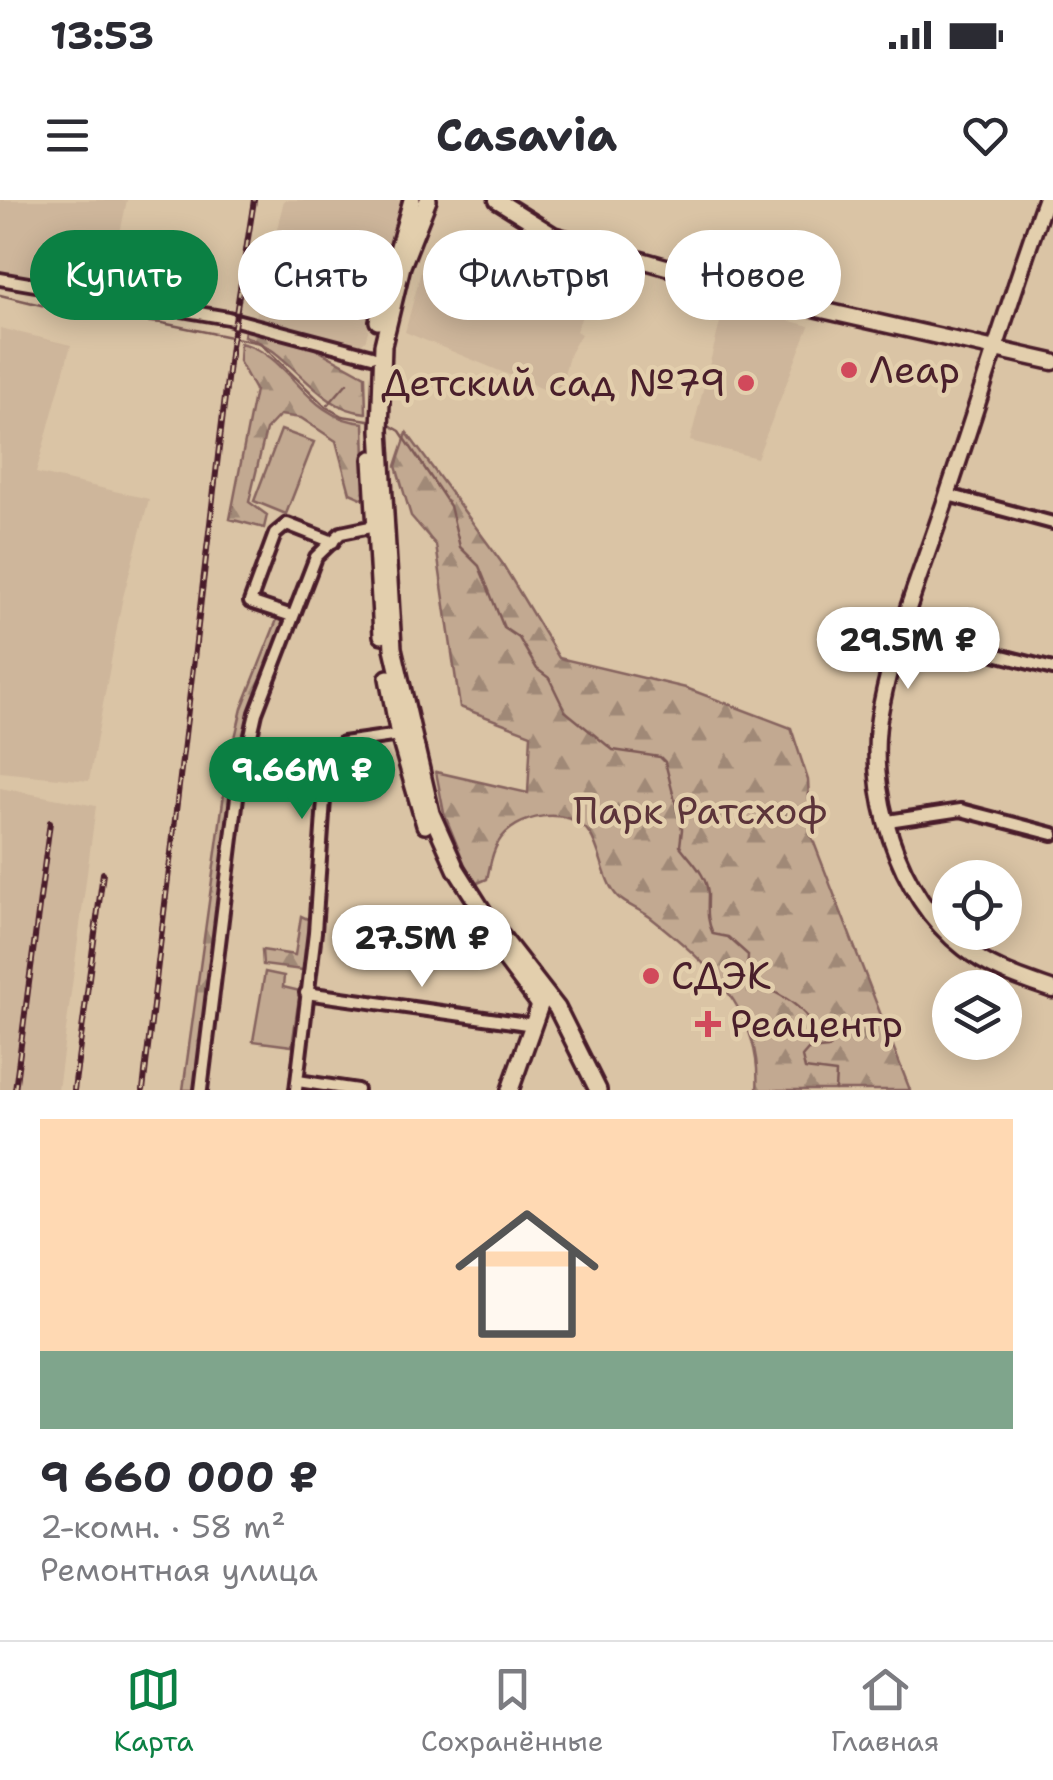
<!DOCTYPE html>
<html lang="ru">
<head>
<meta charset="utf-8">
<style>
  :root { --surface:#fff; --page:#f2f2f3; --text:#2b2b33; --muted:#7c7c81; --line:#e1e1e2; --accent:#0b8043 }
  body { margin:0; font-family:"Shantell Sans",sans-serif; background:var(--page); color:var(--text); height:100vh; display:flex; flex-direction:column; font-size:38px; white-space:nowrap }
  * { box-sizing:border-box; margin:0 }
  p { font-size:32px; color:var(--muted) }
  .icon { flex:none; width:55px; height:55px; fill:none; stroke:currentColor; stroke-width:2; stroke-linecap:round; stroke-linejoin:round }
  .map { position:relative; height:890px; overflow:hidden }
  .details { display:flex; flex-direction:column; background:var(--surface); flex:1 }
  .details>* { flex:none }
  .banner { position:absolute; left:30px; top:30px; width:995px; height:90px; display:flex; gap:20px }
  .tools { position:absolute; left:932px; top:660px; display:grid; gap:20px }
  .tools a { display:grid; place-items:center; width:90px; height:90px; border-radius:50%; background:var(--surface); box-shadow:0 5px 25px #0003; font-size:50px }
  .price { position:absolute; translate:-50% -85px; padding:0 22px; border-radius:35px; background:#fff; color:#222; font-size:32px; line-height:65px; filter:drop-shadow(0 2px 5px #0008) }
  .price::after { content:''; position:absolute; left:50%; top:60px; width:30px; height:22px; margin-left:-15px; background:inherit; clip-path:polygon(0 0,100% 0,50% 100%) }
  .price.active { background:var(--accent); color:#fff }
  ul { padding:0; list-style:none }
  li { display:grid; align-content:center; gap:20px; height:530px; padding:0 40px }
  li+li { border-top:2px solid var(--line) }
  li span { display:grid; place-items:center; height:310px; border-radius:0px; color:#555 }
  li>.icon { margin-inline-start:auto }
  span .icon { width:180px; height:180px; fill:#fffc; stroke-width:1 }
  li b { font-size:42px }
  .tag { padding:0 35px; border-radius:45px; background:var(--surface); box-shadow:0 5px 25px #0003; font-size:35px; line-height:90px }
  .tag.active { background:var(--accent); color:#fff }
  .status { display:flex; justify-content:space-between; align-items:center; height:70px; padding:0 50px; background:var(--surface); direction:ltr }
  .status svg { height:28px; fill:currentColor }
  header { display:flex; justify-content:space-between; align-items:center; height:130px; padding:0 40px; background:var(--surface); font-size:45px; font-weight:700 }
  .menu { display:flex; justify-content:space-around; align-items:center; height:140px; border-top:2px solid var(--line); background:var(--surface); font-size:28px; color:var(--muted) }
  .menu a { display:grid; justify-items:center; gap:5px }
  .menu .active { color:var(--accent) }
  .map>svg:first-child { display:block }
  .built { fill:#ceb69b }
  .grass { fill:#c2a991; stroke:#86645e; stroke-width:2.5 }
  .forest { fill:url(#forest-firs); stroke:#86645e; stroke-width:2.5 }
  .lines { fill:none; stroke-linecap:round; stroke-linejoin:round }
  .stream { stroke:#7e5a57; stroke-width:2.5 }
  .street-casing { stroke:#4a1f2b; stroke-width:18 }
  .secondary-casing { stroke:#4a1f2b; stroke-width:21 }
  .primary-casing { stroke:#4a1f2b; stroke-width:22 }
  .street { stroke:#e3cfad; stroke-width:10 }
  .secondary { stroke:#e3cfad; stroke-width:14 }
  .primary { stroke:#e3cfad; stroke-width:15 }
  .rail-casing { stroke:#4a1f2b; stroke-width:6 }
  .rail { stroke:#e3cfad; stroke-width:2.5; stroke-dasharray:8; stroke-linecap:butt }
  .poi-dot { fill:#d1495b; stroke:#e3cfad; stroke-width:4 }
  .labels { text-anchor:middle; stroke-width:9; stroke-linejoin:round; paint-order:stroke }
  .poi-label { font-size:38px; fill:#4a1f2b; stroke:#e3cfad; text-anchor:start }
  .park-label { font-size:38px; fill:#5c343a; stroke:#e3cfad }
</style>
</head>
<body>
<div class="status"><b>13:53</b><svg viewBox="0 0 49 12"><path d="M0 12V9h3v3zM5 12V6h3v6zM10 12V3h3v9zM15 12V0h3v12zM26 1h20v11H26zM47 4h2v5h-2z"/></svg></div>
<header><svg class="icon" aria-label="menu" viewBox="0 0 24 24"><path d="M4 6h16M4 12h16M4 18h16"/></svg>Casavia<svg class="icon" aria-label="heart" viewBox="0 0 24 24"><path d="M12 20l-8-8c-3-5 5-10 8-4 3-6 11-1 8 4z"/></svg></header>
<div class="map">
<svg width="1053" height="890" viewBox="0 0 1053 890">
  <defs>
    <pattern id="forest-firs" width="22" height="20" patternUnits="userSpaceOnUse" patternTransform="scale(2.5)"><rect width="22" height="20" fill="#c2a991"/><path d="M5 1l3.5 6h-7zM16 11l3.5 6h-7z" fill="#a08977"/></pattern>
  </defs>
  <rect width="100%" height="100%" fill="#dac4a5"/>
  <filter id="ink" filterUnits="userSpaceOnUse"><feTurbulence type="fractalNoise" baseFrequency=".01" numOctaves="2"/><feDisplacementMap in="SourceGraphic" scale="20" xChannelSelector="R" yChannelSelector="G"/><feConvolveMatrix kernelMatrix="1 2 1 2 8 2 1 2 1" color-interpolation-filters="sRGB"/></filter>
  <g filter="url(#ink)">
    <g class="built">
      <polygon points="0,0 127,0 108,91 0,72"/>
      <polygon points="284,0 406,0 393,27 366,139 359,147 256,116"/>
      <polygon points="425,57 582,116 576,131 581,134 570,153 558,195 405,132"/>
      <polygon points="725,103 809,126 757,258 690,241"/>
      <polygon points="0,128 71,145 36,273 149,299 122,401 89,581 0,572"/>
      <polygon points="0,588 96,606 58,890 0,890"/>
    </g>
    <g class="grass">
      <polygon points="281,230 314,242 286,314 254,301"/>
      <polygon points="265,772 284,776 283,787 300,791 292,846 253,841"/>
    </g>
    <g class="forest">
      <path d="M 245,130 L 310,146 L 365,176 L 366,213 C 314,209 292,150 244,136 Z"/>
      <path d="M 240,143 C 292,154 304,219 364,223 L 366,300 L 350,293 L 336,241 L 301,218 L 280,215 L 266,230 L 249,302 L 267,315 L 264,328 L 230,319 L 255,190 L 239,161 Z"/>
      <path d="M 407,233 L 502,363 L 559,458 L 686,488 L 791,528 L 808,580 L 811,635 L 910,890 L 757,890 C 763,812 707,762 650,717 C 641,710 626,705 618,697 C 603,682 602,652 590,634 C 570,604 514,614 498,643 C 491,654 490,667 487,679 L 473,685 L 444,613 L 436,572 L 528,593 L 531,534 L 460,507 L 436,345 L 411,316 L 396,266 Z"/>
      <polygon points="278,417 286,420 233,595 196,890 183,890 227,572 242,508"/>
      <polygon points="301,716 312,721 303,770 263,765 262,750 295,755"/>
    </g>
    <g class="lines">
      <g class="stream">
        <polyline points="0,95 86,116 162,123 260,143 326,207 342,216 375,221"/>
        <polyline points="328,205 347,183"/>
        <path d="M 388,224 L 400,231 L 450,306 L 460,347 L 479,366 L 504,428 L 519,438 L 537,469 L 549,478 L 565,511 L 613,550 L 660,557 L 665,562 L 682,629 L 680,646 C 692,662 707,675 708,694 C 708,710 706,718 713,734 L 728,737 L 748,755 L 747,778 C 773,792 801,801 814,828 L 835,836 L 829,848 L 808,850 L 802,857 L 805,869 L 836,873 L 835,890"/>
      </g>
      <defs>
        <g id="street">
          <polyline points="0,79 228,118 372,156"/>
          <polyline points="948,295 1053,323"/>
          <polyline points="292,416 250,402 275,334 287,324 333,342"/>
          <polyline points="902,430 1053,469"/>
          <polyline points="888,621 961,610 1053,634"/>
          <polyline points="306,793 534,825"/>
          <polyline points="298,881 357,890"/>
          <polyline points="201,890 237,597 256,513 316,357 341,333 375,326"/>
          <polyline points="296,890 315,732 326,570 343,543 399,535"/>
        </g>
        <g id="secondary">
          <polyline points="497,0 553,35 804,106 1053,162"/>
          <path d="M 1045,0 C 1010,98 980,198 947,296 C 924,366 895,435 881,507 C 864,588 897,696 964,748 C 990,769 1022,779 1053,790"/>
        </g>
        <g id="primary">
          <polyline points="428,0 402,66 383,145 380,230 393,448 431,613 456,669 487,718 557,808 598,890"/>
          <polyline points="378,121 412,0"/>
          <polyline points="372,259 382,435"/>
          <polyline points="388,478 399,535 425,625"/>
          <polyline points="488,736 540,805 510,890"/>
        </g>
      </defs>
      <use href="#street" class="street-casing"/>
      <use href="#secondary" class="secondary-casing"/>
      <use href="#primary" class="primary-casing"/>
      <use href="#street" class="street"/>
      <use href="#secondary" class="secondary"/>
      <use href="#primary" class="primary"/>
      <defs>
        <g id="rail">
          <polyline points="15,890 50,622"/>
          <polyline points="74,890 103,673"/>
          <polyline points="143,890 231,146 254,0"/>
        </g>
      </defs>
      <use href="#rail" class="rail-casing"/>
      <use href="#rail" class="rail"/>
    </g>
  </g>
  <g class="poi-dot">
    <circle cx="849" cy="170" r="10"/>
    <circle cx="746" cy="183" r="10"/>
    <circle cx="651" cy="776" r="10"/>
    <path d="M703 809h10v10h10v10h-10v10h-10v-10h-10v-10h10z"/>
  </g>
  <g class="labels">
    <g class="poi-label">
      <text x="869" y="183">Леар</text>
      <text x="726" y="196" text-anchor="end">Детский сад №79</text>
      <text x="671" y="789">СДЭК</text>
      <text x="730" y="837">Реацентр</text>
    </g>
    <g class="park-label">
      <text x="700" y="624">Парк Ратсхоф</text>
    </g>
  </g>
</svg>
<div class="tools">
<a><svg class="icon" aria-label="locate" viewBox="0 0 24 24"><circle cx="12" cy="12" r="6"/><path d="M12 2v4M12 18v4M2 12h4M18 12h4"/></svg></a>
<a><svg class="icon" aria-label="layers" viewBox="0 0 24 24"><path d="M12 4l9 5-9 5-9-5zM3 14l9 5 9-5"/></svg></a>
</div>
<b class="price" style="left:908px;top:492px">29.5M ₽</b>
<b class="price active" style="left:302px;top:622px">9.66M ₽</b>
<b class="price" style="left:422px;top:790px">27.5M ₽</b>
<div class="banner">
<a class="tag active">Купить</a>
<a class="tag">Снять</a>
<a class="tag">Фильтры</a>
<a class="tag">Новое</a>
</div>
</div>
<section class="details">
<ul>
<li><span style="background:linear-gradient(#ffd9b3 75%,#7fa58c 0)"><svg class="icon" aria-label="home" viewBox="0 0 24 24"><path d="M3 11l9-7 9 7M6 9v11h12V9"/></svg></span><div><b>9 660 000 ₽</b><p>2-комн. · 58 m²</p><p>Ремонтная улица</p></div></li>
</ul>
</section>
<nav class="menu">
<a class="active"><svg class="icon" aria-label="map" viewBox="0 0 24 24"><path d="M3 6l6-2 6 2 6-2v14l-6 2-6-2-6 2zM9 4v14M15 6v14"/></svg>Карта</a>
<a><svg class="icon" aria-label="saved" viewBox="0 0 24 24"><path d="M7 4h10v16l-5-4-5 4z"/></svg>Сохранённые</a>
<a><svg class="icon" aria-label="home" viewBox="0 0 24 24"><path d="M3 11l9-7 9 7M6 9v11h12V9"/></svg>Главная</a>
</nav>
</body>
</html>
